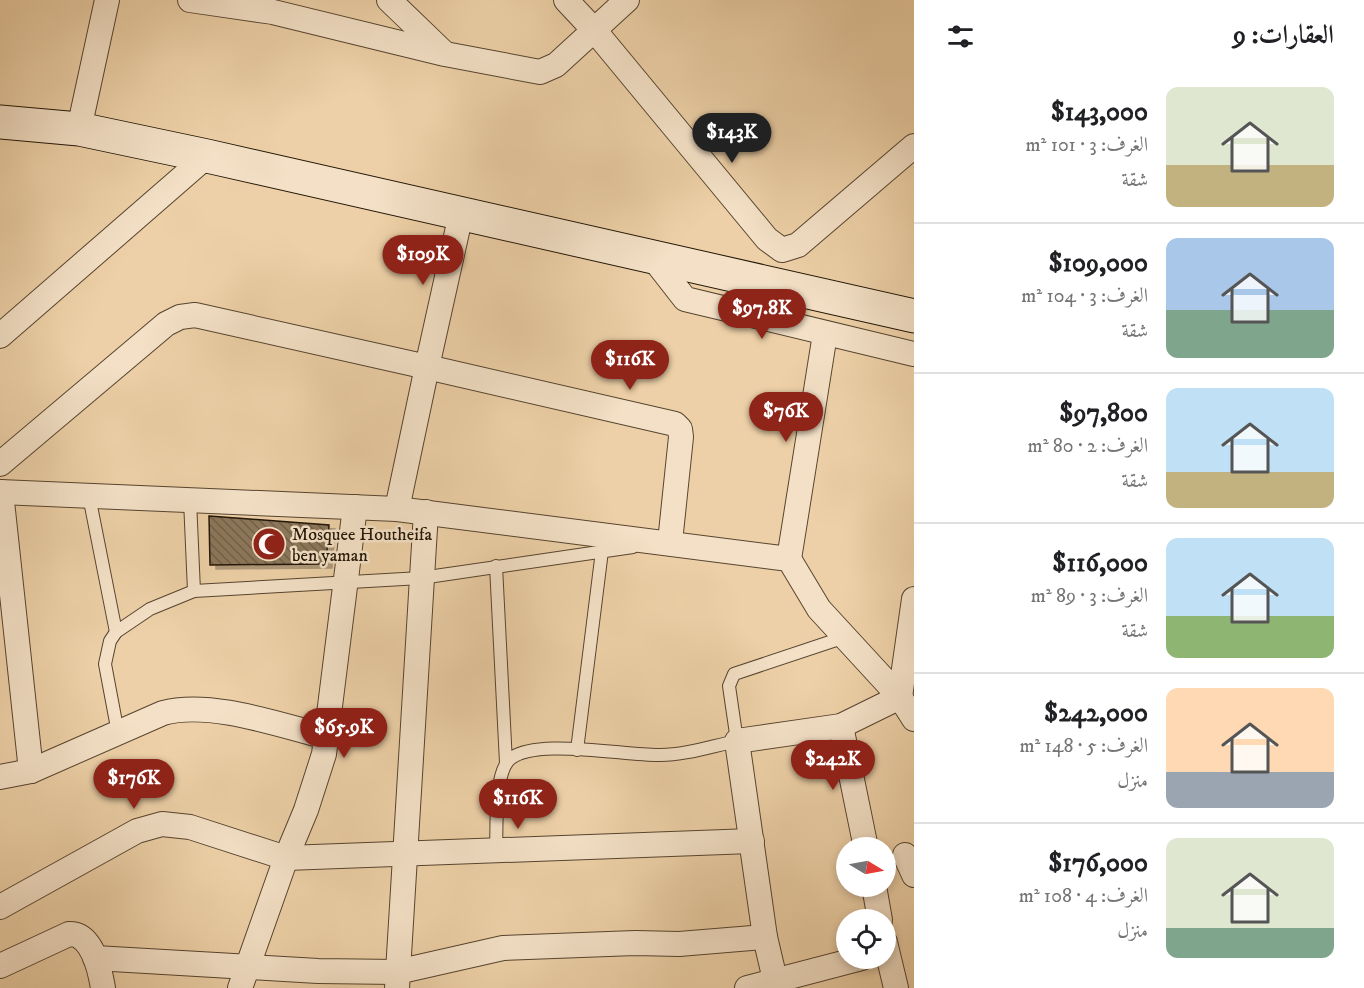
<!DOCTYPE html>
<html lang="ar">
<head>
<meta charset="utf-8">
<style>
  :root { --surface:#fff; --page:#f6f6f6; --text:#202124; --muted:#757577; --line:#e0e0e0; --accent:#8f2418 }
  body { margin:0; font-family:"IM FELL DW Pica",Amiri,serif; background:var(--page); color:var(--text); direction:rtl; height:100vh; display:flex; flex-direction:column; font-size:22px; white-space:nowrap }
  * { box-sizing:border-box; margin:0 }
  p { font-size:20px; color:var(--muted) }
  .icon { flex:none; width:33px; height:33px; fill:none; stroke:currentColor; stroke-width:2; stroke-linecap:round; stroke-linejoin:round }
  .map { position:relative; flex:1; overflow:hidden; direction:ltr }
  .details { display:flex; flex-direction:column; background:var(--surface); width:450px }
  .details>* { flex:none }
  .needle { width:39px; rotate:100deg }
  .buttons { position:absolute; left:836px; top:837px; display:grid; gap:12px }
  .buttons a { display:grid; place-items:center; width:60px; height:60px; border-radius:50%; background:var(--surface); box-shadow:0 3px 9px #0003; font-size:30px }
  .price { position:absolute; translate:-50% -51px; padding:0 14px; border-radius:21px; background:var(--accent); color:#fff; font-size:20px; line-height:39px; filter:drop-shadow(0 2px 3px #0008) }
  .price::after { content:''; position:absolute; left:50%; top:36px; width:18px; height:14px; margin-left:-9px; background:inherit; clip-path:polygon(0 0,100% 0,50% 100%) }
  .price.active { background:#222; color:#fff }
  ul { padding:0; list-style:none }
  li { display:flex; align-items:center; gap:18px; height:150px; padding:0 30px }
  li+li { border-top:2px solid var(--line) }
  li span { display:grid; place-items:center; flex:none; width:168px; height:120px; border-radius:12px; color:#555 }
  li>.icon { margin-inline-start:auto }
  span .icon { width:72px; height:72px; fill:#fffc; stroke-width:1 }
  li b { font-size:26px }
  h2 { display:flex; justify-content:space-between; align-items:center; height:72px; padding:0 30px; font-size:26px }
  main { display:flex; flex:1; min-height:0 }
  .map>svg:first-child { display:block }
  .building { fill:url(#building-back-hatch); stroke:#231607; stroke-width:1.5; filter:url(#shadow) }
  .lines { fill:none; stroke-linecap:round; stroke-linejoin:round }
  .service-casing { stroke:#56442f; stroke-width:14 }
  .minor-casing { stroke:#56442f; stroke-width:26 }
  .secondary-casing { stroke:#231607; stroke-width:35 }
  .service { stroke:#f3e0c6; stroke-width:12 }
  .minor { stroke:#f3e0c6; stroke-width:24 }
  .secondary { stroke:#f3e0c6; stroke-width:33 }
  .labels { text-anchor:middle; stroke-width:5; stroke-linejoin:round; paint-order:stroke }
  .poi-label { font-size:18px; fill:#231607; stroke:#f3e0c6; text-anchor:start }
</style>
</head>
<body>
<main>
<section class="details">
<h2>العقارات: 9<svg class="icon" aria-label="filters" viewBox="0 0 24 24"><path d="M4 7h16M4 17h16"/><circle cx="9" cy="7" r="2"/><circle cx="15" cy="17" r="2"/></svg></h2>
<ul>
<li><span style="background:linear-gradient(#dfe7d0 65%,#c2b280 0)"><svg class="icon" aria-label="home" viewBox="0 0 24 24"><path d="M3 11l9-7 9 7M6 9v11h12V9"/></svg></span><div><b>$143,000</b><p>الغرف: 3 · 101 m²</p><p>شقة</p></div></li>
<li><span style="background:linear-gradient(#a9c7e8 60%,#7fa58c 0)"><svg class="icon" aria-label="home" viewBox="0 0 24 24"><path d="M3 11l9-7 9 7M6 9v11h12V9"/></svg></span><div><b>$109,000</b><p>الغرف: 3 · 104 m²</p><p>شقة</p></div></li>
<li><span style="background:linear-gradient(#bfe0f5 70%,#c2b280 0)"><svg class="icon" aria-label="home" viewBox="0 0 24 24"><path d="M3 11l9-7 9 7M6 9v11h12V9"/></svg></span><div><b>$97,800</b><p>الغرف: 2 · 80 m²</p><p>شقة</p></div></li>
<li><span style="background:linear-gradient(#bfe0f5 65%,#8fb573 0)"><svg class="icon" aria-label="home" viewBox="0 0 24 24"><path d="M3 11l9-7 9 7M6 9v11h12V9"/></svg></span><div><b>$116,000</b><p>الغرف: 3 · 89 m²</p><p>شقة</p></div></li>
<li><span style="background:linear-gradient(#ffd9b3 70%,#9aa5b1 0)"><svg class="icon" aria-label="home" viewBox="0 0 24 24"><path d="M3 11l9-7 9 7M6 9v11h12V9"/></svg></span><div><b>$242,000</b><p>الغرف: 5 · 148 m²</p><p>منزل</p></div></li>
<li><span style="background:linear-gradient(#dfe7d0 75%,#7fa58c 0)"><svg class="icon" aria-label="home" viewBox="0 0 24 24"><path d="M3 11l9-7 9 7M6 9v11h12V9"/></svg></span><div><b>$176,000</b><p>الغرف: 4 · 108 m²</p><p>منزل</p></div></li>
</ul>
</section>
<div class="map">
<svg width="914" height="988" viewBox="0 0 914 988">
  <defs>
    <pattern id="building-back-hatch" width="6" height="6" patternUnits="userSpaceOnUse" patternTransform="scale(1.5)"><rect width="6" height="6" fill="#8c775a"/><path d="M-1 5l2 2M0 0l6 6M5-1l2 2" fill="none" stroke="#726148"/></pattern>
    <filter id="shadow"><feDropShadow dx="6" dy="4" stdDeviation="0" flood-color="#0004"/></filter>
  </defs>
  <rect width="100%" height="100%" fill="#edd0a7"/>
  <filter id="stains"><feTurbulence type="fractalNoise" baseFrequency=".00333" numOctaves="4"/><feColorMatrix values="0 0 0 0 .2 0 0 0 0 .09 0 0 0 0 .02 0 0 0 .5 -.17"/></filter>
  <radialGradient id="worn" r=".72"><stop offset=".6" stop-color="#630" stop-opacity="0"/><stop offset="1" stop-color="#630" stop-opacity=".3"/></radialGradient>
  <polygon class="building" points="209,516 329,525 326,564 210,565"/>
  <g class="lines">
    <defs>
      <g id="service">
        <polyline points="89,496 116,632"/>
        <polyline points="190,500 194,591"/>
        <polyline points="496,566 506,763"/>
        <polyline points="118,733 105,664 110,641 116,632 150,609 194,591 421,578 633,547"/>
        <polyline points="577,750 602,551"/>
        <path d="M 496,852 C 497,830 494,778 508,761 C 530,736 626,756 660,755 C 686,755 712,746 737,741 L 729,686 L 734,674 L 845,637"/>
      </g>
      <g id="minor">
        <polyline points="190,0 273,12 445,54 540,72 556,65 627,0"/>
        <polyline points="389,0 443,52"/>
        <polyline points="566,0 595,31 767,239 782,250 798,245 914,146"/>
        <polyline points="79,129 107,0"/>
        <polyline points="461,214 427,367 675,424 680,429 681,437 670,542"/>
        <polyline points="653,258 685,299 914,354"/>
        <polyline points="0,336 207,156"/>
        <polyline points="0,464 166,324 180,317 195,315 427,367 397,509"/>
        <polyline points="0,492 397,509 789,559 819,609 900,697 914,719"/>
        <polyline points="1,492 31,771"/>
        <polyline points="789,559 825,334"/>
        <polyline points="841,726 866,848"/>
        <path d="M 0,777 L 31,771 L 163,713 C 210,700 279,725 327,737"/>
        <polyline points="905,855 914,875"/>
        <polyline points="874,886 880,920"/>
        <polyline points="0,907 137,831 162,824 190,827 286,858 752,841"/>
        <polyline points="885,942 896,988"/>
        <polyline points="95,958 318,971 397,972 503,948 635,943 679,944 765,937"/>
        <path d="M 0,966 L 69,934 C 92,933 100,970 103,988"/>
        <polyline points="240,988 286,858 306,810 324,754 355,507"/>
        <polyline points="397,988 426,512"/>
        <polyline points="747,988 862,958"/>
        <polyline points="777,988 765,937 737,741 841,726 900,697 914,599"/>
      </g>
      <polyline id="secondary" points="0,122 79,129 207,156 914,316"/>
    </defs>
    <use href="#service" class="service-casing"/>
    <use href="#minor" class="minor-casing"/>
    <use href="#secondary" class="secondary-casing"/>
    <use href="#service" class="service"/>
    <use href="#minor" class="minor"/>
    <use href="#secondary" class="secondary"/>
  </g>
  <defs>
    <symbol id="mosque-disc" viewBox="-11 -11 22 22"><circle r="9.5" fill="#8f2418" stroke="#f3e0c6"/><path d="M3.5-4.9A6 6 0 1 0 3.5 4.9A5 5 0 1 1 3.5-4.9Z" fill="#fff"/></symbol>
  </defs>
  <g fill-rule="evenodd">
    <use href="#mosque-disc" x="250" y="525" width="38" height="38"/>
  </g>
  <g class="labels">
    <g class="poi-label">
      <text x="292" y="540">Mosquee Houtheifa<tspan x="292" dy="21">ben yaman</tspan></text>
    </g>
  </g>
  <rect width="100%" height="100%" filter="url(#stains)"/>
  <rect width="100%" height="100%" fill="url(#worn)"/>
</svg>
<div class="buttons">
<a><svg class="needle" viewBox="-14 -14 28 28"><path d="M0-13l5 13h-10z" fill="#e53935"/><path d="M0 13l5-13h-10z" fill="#757577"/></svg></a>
<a><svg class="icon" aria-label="locate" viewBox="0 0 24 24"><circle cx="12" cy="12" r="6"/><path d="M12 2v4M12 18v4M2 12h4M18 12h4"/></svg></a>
</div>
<b class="price active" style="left:732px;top:164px">$143K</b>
<b class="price" style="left:423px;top:286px">$109K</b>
<b class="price" style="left:762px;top:340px">$97.8K</b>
<b class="price" style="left:630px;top:391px">$116K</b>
<b class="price" style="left:786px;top:443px">$76K</b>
<b class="price" style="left:344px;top:759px">$65.9K</b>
<b class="price" style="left:833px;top:791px">$242K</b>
<b class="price" style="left:134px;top:810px">$176K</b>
<b class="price" style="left:518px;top:830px">$116K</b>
</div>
</main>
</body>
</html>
